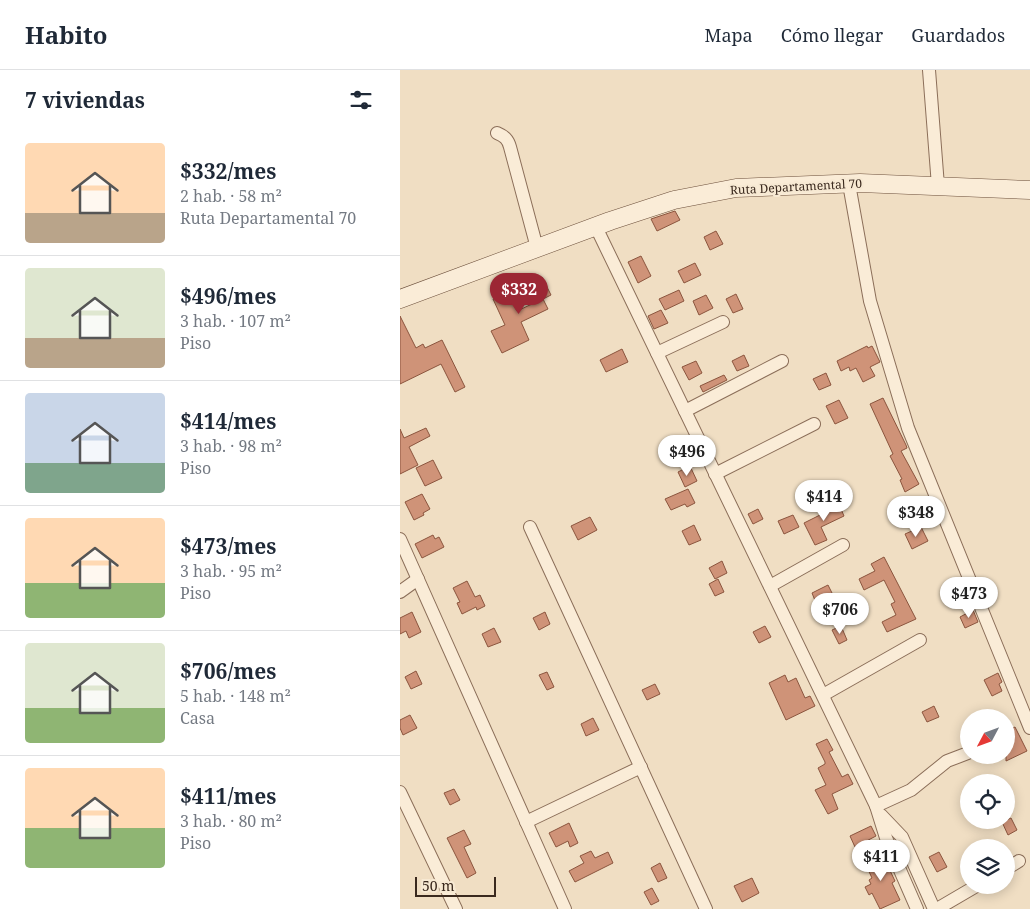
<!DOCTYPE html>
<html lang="es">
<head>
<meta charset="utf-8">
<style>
  :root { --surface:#fff; --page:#f2f2f3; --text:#1f2937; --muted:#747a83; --line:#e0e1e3; --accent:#9c2734 }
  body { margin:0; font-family:"Noto Serif",serif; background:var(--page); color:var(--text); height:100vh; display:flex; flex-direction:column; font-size:19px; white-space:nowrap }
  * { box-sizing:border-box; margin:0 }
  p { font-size:16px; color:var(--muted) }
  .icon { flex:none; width:28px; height:28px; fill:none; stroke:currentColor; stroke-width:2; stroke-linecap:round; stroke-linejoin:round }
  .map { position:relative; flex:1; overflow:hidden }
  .drawer { display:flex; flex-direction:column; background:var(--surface); width:400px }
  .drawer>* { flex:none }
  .needle { width:32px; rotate:229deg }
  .tools { position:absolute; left:560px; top:639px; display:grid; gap:10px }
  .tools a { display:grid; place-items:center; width:55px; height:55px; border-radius:50%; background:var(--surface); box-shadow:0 2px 12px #0003; font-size:25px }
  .scale { position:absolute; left:15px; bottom:12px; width:81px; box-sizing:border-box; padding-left:5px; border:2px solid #3a291e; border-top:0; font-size:14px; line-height:18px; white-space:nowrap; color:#3a291e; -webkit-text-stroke:4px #f7e9d3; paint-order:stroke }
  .price { position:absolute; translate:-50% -42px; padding:0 11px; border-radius:18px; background:#fff; color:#222; font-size:16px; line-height:32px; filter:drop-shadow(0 1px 2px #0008) }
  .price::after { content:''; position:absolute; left:50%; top:30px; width:15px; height:11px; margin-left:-8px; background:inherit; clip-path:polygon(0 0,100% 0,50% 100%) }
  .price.selected { background:var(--accent); color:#fff }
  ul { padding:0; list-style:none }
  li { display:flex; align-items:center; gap:15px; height:125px; padding:0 25px }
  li+li { border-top:1px solid var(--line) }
  li span { display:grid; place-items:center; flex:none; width:140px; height:100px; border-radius:5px; color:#555 }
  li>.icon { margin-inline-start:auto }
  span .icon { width:60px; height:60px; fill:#fffc; stroke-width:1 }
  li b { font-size:21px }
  h2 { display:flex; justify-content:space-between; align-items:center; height:60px; padding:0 25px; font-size:21px }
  header { display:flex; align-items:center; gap:30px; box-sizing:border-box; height:70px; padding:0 25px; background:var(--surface); border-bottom:1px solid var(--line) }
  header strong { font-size:24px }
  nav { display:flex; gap:28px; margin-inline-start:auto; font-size:18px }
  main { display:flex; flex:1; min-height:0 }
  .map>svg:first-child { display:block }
  .building { fill:#cf9378; stroke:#8b553e }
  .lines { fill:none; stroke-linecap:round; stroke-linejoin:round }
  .minor-casing { stroke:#8b6e59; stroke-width:14 }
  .secondary-casing { stroke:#6d503c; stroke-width:19 }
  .minor { stroke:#faecd7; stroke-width:12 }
  .secondary { stroke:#faecd7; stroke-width:18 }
  .labels { text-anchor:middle; stroke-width:4.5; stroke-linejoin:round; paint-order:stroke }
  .street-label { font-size:12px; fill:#3a291e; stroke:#f7e9d3 }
</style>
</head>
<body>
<header>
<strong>Habito</strong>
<nav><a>Mapa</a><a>Cómo llegar</a><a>Guardados</a></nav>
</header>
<main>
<section class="drawer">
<h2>7 viviendas<svg class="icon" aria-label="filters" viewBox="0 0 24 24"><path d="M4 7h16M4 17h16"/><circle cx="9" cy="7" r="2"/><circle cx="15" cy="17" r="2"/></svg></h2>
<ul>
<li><span style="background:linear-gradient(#ffd9b3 70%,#b9a48a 0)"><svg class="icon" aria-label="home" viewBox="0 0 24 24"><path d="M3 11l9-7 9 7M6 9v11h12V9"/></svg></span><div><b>$332/mes</b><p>2 hab. · 58 m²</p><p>Ruta Departamental 70</p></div></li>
<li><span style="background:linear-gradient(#dfe7d0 70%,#b9a48a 0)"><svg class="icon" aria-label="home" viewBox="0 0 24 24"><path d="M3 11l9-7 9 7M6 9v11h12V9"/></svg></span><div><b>$496/mes</b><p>3 hab. · 107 m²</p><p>Piso</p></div></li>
<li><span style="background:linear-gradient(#c9d6e8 70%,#7fa58c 0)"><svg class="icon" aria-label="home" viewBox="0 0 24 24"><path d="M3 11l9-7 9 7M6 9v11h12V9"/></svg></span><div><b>$414/mes</b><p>3 hab. · 98 m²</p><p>Piso</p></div></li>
<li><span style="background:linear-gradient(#ffd9b3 65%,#8fb573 0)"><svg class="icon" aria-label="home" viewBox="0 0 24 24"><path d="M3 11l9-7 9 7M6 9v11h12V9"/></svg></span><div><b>$473/mes</b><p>3 hab. · 95 m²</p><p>Piso</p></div></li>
<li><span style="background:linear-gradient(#dfe7d0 65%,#8fb573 0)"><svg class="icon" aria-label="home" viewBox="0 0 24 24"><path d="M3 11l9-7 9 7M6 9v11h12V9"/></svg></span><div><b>$706/mes</b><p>5 hab. · 148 m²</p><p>Casa</p></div></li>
<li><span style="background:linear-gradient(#ffd9b3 60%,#8fb573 0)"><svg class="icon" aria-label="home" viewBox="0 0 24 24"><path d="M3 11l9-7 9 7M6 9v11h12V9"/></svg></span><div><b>$411/mes</b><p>3 hab. · 80 m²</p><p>Piso</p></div></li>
</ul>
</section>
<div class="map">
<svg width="630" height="839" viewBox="0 0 630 839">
  <rect width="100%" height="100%" fill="#f0dec3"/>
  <g class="building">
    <polygon points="275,141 280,150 257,161 251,149"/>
    <polygon points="316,161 323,174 310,180 304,167"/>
    <polygon points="241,186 251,206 238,213 228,192"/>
    <polygon points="295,193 301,205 284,213 278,201"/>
    <polygon points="142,207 151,225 143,229 148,239 121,252 129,270 102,283 91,261 105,255 93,229 107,222 117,241 132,234 123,216"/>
    <polygon points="279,220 284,231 265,240 259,229"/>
    <polygon points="336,224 343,239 333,243 326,229"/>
    <polygon points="306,225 313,238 299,245 293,231"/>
    <polygon points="261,240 268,253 254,259 248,246"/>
    <polygon points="0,246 16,278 23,274 25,278 42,270 65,317 55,322 41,294 0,314"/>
    <polygon points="467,276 468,278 472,276 480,292 470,297 475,306 463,312 456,298 450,301 449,297 441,301 437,291"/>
    <polygon points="222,279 228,292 206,302 200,290"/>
    <polygon points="344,285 349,296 337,301 332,291"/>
    <polygon points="296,291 302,303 289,310 282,297"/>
    <polygon points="426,303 431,315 419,320 413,309"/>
    <polygon points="324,305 327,310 303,322 300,316"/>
    <polygon points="483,328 506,375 507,378 501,381 519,414 505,422 500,410 502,409 490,386 493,384 470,334"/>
    <polygon points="439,330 448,348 435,354 426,336"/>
    <polygon points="26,358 30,366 9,377 18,395 0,404 0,359 4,368"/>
    <polygon points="33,390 42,408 25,416 16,398"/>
    <polygon points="290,396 297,411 285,417 278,402"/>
    <polygon points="288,419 295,433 287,437 285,434 271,440 265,429"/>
    <polygon points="22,424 30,439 23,443 24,445 14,450 5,432"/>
    <polygon points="437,430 444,446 421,457 427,470 415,475 404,453 424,443 421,438"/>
    <polygon points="358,439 363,449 353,454 348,444"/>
    <polygon points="393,445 399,457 384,464 378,451"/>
    <polygon points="190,447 197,460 178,470 171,456"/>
    <polygon points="294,455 301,470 289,475 282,461"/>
    <polygon points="521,457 528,471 512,479 505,464"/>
    <polygon points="33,465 35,469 39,467 44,477 22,488 15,474"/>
    <polygon points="484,487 516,549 487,562 482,552 496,545 491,534 495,532 484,510 464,520 459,509 475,501 471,494"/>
    <polygon points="322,491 327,503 315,509 309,498"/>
    <polygon points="318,509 324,522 315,526 309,514"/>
    <polygon points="67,511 75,527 80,525 85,536 77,540 76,537 62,544 57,533 60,532 53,518"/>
    <polygon points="428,515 433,525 416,533 412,523"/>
    <polygon points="573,540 578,552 565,558 560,547"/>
    <polygon points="12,542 21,562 9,568 6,561 0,564 0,548"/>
    <polygon points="145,542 150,554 139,560 133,548"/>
    <polygon points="365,556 371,567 359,573 353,562"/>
    <polygon points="441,556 447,570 439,574 432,560"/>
    <polygon points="94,558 101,572 88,577 82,564"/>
    <polygon points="16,601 22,614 11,619 5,607"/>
    <polygon points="147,602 154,617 147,620 139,605"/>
    <polygon points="598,603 602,612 599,614 602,621 592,626 584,610"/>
    <polygon points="385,605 388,612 396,608 405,628 410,626 415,636 386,650 369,613"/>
    <polygon points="255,614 260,624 247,630 242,620"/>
    <polygon points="534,636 539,647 527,652 522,642"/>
    <polygon points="10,645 17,658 3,665 0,658 0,650"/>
    <polygon points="193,648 199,660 186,666 181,654"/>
    <polygon points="615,657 627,681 606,691 606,661"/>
    <polygon points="427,669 433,680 429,682 442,707 448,704 453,714 432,724 438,739 428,744 415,720 426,715 418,698 425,694 425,692 416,674"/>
    <polygon points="54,719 60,730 50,735 44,723"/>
    <polygon points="611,748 617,760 608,765 602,752"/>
    <polygon points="169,753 178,773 170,777 168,771 156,777 149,763"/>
    <polygon points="471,756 476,766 455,777 450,766"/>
    <polygon points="64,760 71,774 64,777 76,803 67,808 47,768"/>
    <polygon points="191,781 195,788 208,782 213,793 175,812 169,801 184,793 180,786"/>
    <polygon points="539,782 547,797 537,802 529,787"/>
    <polygon points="482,784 495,811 492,813 500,830 480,839 472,823 469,825 465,817 471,814 469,810 472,808 464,791"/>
    <polygon points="260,793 267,808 258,812 251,798"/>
    <polygon points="352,808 359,823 342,832 334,816"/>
    <polygon points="252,818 259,831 251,835 244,822"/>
  </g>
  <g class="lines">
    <defs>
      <g id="minor">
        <polyline points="529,0 538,116"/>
        <path d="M 97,63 C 104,66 108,69 110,77 L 137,178"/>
        <polyline points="449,114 470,231 508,358 630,658"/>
        <polyline points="196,157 476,736 486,768 517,839"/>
        <polyline points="257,283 323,252"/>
        <polyline points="285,341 382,291"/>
        <polyline points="315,404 414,354"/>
        <polyline points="130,457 306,839"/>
        <polyline points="0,469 165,839"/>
        <polyline points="370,516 443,475"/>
        <polyline points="0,522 18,509"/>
        <polyline points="423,625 520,570"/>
        <polyline points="0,722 56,839"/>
        <polyline points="476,736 511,720 547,691 568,683"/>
        <polyline points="481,745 502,767 534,839"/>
        <polyline points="126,752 241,697"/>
        <polyline points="606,799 619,791"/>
        <polyline points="537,839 578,815"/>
      </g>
      <polyline id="secondary" points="0,229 210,151 274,130 336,118 460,113 630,120"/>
    </defs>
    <use href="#minor" class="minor-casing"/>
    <use href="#secondary" class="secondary-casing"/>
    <use href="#minor" class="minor"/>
    <use href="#secondary" class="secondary"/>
  </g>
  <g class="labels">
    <g class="street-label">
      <text transform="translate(396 117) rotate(-3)" y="4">Ruta Departamental 70</text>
    </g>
  </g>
</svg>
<div class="tools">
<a><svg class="needle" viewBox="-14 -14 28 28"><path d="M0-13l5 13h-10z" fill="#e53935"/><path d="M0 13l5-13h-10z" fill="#747a83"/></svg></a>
<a><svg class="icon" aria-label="locate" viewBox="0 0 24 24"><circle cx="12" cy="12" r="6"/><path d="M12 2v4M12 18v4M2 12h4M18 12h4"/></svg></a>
<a><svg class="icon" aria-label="layers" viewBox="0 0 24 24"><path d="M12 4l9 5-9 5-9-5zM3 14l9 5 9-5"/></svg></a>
</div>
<div class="scale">50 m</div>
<b class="price selected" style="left:119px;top:245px">$332</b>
<b class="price" style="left:287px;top:407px">$496</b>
<b class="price" style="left:424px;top:452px">$414</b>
<b class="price" style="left:516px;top:468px">$348</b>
<b class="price" style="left:569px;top:549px">$473</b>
<b class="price" style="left:440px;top:565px">$706</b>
<b class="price" style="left:481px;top:812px">$411</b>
</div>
</main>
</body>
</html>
